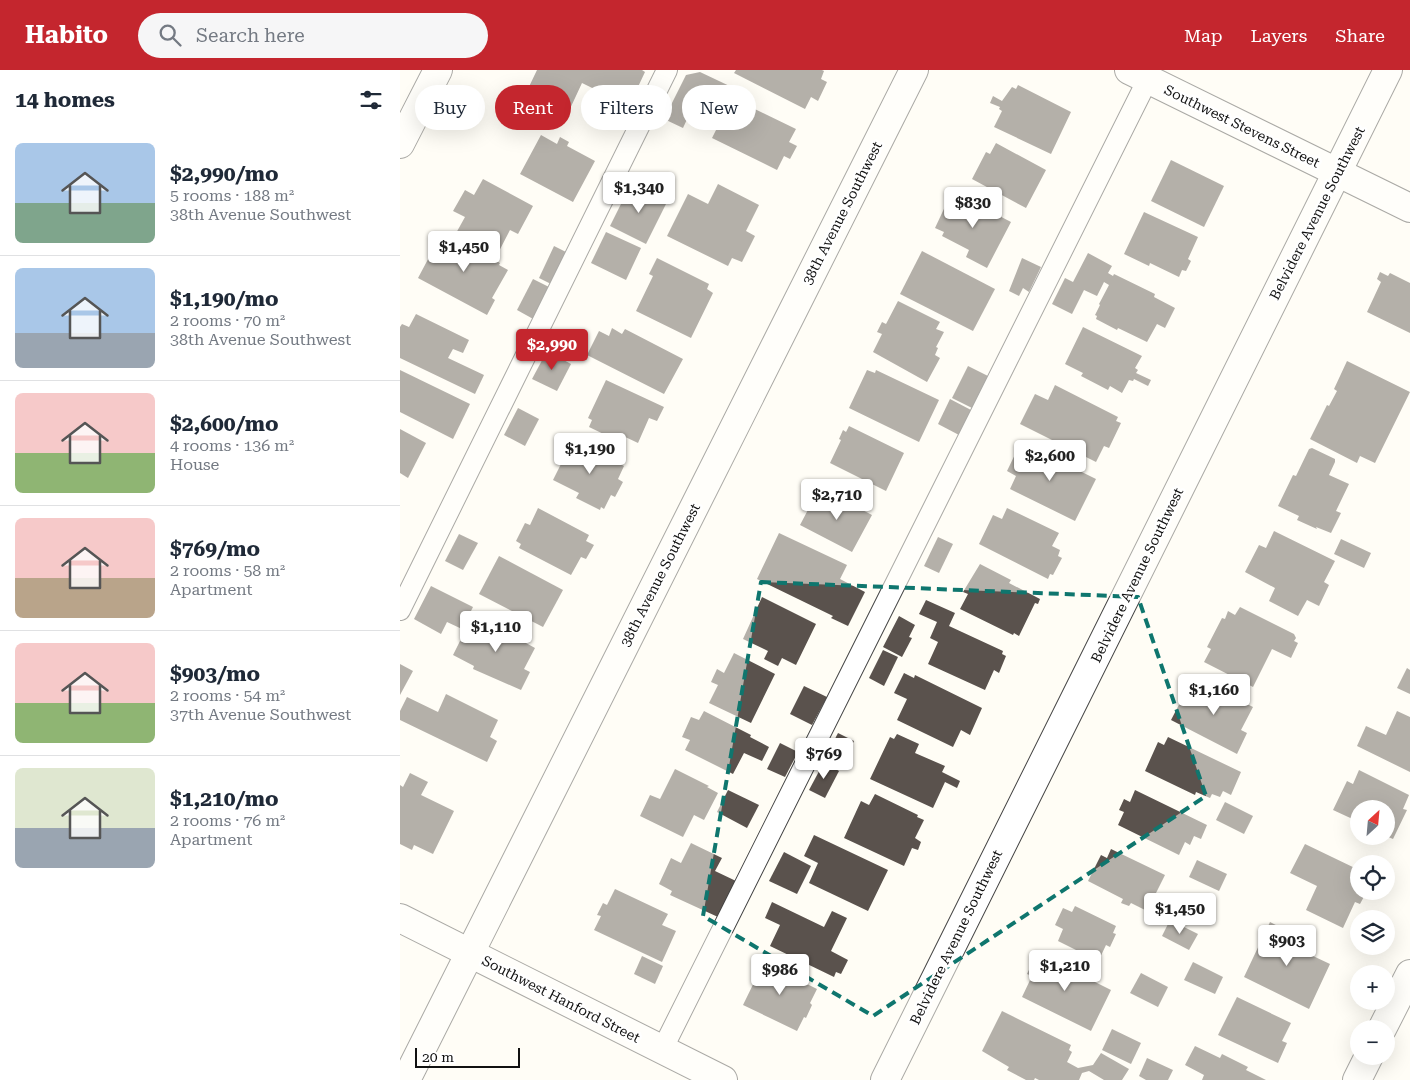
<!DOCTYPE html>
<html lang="en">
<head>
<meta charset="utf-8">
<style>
  :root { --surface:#fff; --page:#f6f6f7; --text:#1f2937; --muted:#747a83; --line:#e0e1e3; --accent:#c4262e }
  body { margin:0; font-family:"Roboto Serif",serif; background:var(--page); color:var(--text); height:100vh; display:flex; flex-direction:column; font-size:19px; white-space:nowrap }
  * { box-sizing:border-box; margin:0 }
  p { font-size:16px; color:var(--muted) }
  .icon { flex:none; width:28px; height:28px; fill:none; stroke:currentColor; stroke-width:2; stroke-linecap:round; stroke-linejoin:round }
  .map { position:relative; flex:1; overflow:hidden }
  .sheet { display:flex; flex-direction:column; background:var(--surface); width:400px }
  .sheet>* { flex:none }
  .top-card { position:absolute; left:15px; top:15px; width:475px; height:45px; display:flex; gap:10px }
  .needle { width:32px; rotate:26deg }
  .fabs { position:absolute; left:950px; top:730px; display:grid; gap:10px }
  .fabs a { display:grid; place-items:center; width:45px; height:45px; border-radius:50%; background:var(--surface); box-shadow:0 5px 20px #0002; font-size:25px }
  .scale { position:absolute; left:15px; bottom:12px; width:105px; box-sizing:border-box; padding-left:5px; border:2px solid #111; border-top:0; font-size:14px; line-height:18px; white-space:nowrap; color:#111; -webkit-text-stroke:4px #fff; paint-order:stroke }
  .price { position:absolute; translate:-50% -42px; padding:0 11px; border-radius:5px; background:#fff; color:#222; font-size:16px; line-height:32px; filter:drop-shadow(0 1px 2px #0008) }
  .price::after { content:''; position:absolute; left:50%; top:30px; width:15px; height:11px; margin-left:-8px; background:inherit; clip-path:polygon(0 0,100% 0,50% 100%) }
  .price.current { background:var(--accent); color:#fff }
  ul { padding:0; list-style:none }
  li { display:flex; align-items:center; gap:15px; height:125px; padding:0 15px }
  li+li { border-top:1px solid var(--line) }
  li span { display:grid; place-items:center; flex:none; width:140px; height:100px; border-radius:8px; color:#555 }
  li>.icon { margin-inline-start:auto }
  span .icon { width:60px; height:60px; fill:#fffc; stroke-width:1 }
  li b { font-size:21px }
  h2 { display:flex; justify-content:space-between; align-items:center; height:60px; padding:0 15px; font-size:21px }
  .tag { padding:0 18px; border-radius:22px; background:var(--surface); box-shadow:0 5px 20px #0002; font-size:18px; line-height:45px }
  .tag.current { background:var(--accent); color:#fff }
  header { display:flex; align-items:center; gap:30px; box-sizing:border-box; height:70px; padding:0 25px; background:var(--accent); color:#fff }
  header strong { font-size:24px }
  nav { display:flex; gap:28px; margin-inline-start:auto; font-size:18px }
  .search { width:350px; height:45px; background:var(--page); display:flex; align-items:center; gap:12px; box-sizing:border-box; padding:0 18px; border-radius:28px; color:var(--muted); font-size:19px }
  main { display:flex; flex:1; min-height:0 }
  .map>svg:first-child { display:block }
  .building { fill:#5a524d }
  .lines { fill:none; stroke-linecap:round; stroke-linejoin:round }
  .service-casing { stroke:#444; stroke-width:22 }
  .minor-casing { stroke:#444; stroke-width:30 }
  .tertiary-casing { stroke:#444; stroke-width:30 }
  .service { stroke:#fff; stroke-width:20 }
  .minor { stroke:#fff; stroke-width:28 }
  .tertiary { stroke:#fff; stroke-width:28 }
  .marked { fill:none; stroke:#0f766e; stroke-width:4; stroke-dasharray:10 6; stroke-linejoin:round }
  .labels { text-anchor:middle; stroke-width:5; stroke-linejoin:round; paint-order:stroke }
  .street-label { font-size:14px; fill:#111; stroke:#fff }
</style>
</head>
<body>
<header>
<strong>Habito</strong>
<div class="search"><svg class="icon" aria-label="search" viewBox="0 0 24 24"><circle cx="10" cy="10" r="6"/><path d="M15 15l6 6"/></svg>Search here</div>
<nav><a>Map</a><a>Layers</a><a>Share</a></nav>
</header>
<main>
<section class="sheet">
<h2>14 homes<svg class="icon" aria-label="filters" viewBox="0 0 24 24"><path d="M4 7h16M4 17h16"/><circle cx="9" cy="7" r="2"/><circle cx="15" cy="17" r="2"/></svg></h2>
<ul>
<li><span style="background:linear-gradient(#a9c7e8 60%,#7fa58c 0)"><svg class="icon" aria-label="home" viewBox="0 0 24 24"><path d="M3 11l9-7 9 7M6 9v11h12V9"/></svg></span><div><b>$2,990/mo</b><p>5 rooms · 188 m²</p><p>38th Avenue Southwest</p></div></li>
<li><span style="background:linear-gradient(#a9c7e8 65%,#9aa5b1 0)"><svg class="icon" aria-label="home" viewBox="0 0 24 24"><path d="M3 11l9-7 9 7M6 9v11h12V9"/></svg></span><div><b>$1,190/mo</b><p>2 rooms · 70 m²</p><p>38th Avenue Southwest</p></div></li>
<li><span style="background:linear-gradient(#f6c9c9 60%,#8fb573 0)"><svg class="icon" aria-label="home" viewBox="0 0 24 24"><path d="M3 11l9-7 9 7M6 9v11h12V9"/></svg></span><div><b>$2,600/mo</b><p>4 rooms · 136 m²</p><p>House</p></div></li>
<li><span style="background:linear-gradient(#f6c9c9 60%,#b9a48a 0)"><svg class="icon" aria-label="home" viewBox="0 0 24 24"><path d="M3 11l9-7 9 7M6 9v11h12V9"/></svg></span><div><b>$769/mo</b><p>2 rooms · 58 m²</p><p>Apartment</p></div></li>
<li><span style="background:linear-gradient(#f6c9c9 60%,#8fb573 0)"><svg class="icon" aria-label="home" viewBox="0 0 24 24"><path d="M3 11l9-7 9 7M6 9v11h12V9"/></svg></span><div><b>$903/mo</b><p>2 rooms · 54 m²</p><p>37th Avenue Southwest</p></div></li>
<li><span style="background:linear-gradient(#dfe7d0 60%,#9aa5b1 0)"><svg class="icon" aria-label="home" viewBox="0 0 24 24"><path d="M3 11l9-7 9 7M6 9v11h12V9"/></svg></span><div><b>$1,210/mo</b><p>2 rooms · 76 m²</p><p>Apartment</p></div></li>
</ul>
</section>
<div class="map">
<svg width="1010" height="1010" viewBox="0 0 1010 1010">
  <rect width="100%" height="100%" fill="#fffdf5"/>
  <g class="building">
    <polygon points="137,0 242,0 245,2 229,36 182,13 168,43 126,23"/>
    <polygon points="336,0 422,0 424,1 421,9 427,12 418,31 411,27 405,39 334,3"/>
    <polygon points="300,2 338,20 334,29 396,59 389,72 397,76 390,89 384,86 377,100 312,68 317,58 310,55 316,42 295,32 283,58 264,49 286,5"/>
    <polygon points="618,15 671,42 651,84 594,57 602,41 599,39 600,37 590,33 593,26 602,31 612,17 616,19"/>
    <polygon points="141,65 157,74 160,67 169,72 167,76 195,91 173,132 120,104"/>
    <polygon points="596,73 646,100 626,138 572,109 586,82 590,84"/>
    <polygon points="771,90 824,116 804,157 751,131"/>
    <polygon points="83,109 133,136 118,164 110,160 96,187 55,165 65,147 53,141 65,120 74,125"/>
    <polygon points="231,114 267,132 246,174 210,156"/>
    <polygon points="318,114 359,135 346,161 355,166 342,192 332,188 328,196 267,166 288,124 308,134"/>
    <polygon points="550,126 561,131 563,127 611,152 587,198 566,187 569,180 542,166 544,162 535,158"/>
    <polygon points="744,142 798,167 788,189 791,191 786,201 782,200 779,207 750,193 749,196 724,184"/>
    <polygon points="206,162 241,178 226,210 191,193"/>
    <polygon points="42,163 61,174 62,171 80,181 80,182 100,193 99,195 108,200 92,228 95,230 87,245 18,208"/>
    <polygon points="154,176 170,184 155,216 139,208"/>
    <polygon points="522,181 595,219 573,261 500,224"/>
    <polygon points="688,183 712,196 708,203 713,206 714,204 755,224 754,227 775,238 765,258 757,254 747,272 718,258 717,260 696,249 697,246 695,245 700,235 699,234 709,215 704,212 697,226 684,220 672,244 652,234 665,208 673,212"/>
    <polygon points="257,188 309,214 307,219 313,223 291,268 236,241 253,206 249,204"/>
    <polygon points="622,188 641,197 629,222 623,218 619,226 609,221"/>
    <polygon points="980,202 988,206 990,203 1010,213 1010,263 967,242 981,212 977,209"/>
    <polygon points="133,209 151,218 135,250 117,240"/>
    <polygon points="498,231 540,252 536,259 544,262 536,277 538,278 535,285 540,288 527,312 473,282 482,264 477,262 482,252 486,254"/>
    <polygon points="16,244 69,270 63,283 53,279 48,288 84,305 75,324 0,288 0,257 2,254 9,257"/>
    <polygon points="683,257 742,286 735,298 738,300 736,303 751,310 748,316 734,309 733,311 729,310 722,323 710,316 708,320 681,306 683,303 665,294"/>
    <polygon points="212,258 222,264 225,259 283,289 264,324 187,285 199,261 209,266"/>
    <polygon points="147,281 171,294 157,321 132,309"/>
    <polygon points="947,291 1010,322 975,393 960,386 957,393 910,369 927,335 929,336 937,321 934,319"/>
    <polygon points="568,296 588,306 572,338 552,328"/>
    <polygon points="0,300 70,334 53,369 0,342"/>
    <polygon points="467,300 475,303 476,300 539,330 519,372 449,338"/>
    <polygon points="206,310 264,337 257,351 249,348 238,373 219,364 216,370 189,357 192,350 188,348"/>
    <polygon points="655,315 718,347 716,351 721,353 709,378 704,376 696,392 620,354 635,324 648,330"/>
    <polygon points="550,329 571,340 559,365 538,354"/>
    <polygon points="118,338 139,349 125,376 104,365"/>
    <polygon points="449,356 504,383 486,421 430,393 441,370 439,369 443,360 446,362"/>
    <polygon points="0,359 26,373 8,408 0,403"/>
    <polygon points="173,370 224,396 218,409 223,412 215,427 211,425 204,439 201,437 200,440 176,428 179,423 153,410"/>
    <polygon points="620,374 628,378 629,376 696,409 675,451 610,419 616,406 607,401"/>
    <polygon points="912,378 935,389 935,392 929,405 949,414 936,441 941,443 931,463 916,457 917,459 897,450 899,446 878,436 893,405 896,406 909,379"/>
    <polygon points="424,420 472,445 452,482 400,455 410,436 414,439"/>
    <polygon points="138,438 189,465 186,471 194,475 186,489 181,487 171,505 119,478 121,474 116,471 125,453 130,455"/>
    <polygon points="607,438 659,463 652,476 660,480 658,486 662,488 653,505 650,504 648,509 579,474 593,445 602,449"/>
    <polygon points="874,461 935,491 924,512 929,515 919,536 907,530 898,546 869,531 875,518 845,502 859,475 866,478"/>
    <polygon points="379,463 447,495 440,509 465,522 448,556 431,548 433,546 357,509"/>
    <polygon points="59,464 78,473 63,500 45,491"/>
    <polygon points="538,467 553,474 539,503 524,496"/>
    <polygon points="941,469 971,483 964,498 934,484"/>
    <polygon points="99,486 163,520 143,557 79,524"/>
    <polygon points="580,494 611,510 609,513 640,529 638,534 635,533 619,566 614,563 613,565 560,539 568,524 563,522"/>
    <polygon points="31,516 73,537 62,559 47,552 41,564 14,549"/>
    <polygon points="362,527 416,554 396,595 382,588 378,596 364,589 368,581 343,569"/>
    <polygon points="526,530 555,543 549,556 603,581 602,584 606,586 599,603 594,600 585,620 528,594 538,572 530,568 537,552 519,544"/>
    <polygon points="840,537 894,564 896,568 894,571 898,573 891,588 872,579 853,617 804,592 811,579 807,577 822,548 825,549 828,541 835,545"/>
    <polygon points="499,546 515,555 509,567 512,568 502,587 483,577"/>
    <polygon points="76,547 118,567 117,568 135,578 124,599 130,602 121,620 73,599 74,596 53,585 60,571 63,572"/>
    <polygon points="483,580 498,587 484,616 469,608"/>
    <polygon points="334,583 375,604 351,653 309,633 318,615 311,612 317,599 324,603"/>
    <polygon points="0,594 13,601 0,625"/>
    <polygon points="1007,598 1010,600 1010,624 997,618"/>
    <polygon points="504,603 514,608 515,605 582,638 570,665 561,660 553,677 497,650 507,629 494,623"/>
    <polygon points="799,610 853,637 841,660 847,663 837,684 771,650 783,627 789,630"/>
    <polygon points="404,616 427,627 412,655 390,644"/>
    <polygon points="46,624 98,650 90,667 97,671 87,692 0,650 0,641 7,627 38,642"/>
    <polygon points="304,641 351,665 350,667 369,677 362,691 344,683 333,704 285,680 290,670 282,667 291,647 299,650"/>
    <polygon points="997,641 1010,647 1010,702 957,676 966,656 986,665"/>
    <polygon points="438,663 454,671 440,699 424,690"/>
    <polygon points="497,664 519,674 515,683 545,696 542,702 560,711 557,718 545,712 533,738 470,709 490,667 494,669"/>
    <polygon points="768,667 841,702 831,725 823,721 820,727 812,724 810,728 796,722 795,725 745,701 758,672 764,675"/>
    <polygon points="380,673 398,682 385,707 367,699"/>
    <polygon points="424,692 439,701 425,728 409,720"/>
    <polygon points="275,699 309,716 307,717 318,723 304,750 294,745 283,767 240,746 250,725 260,729"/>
    <polygon points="959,700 1009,725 1003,739 1007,740 993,769 986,766 986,739 959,739 959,752 933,740 947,711 953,714"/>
    <polygon points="10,703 28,712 21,725 54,741 33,784 14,775 12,780 0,774 0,715 3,717"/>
    <polygon points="328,720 359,735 347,758 317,742"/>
    <polygon points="735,720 807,755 801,769 794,766 790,775 785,772 779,785 718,755 724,742 719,740 724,729 730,732"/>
    <polygon points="475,724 518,745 517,747 524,750 515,768 521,772 518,780 512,778 504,796 444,768 461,731 469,735"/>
    <polygon points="825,732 853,746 844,764 816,750"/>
    <polygon points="414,765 488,800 468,841 409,813 418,793 404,786"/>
    <polygon points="291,773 322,788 315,801 336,811 318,847 270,825 272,821 259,814 271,788 281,793"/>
    <polygon points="905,774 959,800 959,821 967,821 960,834 955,832 943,858 906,840 917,816 890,803"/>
    <polygon points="711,779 765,805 747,841 731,833 729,836 721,833 723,829 688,811 701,785 707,788"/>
    <polygon points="384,782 411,796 397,824 369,811"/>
    <polygon points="797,790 827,804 819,821 789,807"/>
    <polygon points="215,819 268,844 262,855 276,861 262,892 194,860 201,846 197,845 203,833 207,835"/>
    <polygon points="372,832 424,857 432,841 447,848 431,881 448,890 441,904 436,902 434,907 370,876 380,855 365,848"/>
    <polygon points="675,836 716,856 713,863 716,864 710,877 706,875 697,894 678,885 680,882 658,871 663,859 655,855 663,838 672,842"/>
    <polygon points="770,850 798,864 789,880 762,866"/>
    <polygon points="870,852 901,868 896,878 930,894 909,939 844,907"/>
    <polygon points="637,883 711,920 691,961 622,927 632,906 627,904"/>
    <polygon points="242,886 263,896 255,914 234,904"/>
    <polygon points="364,892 376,897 378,893 390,899 387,904 417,919 410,933 412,935 406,948 404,947 397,961 343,935"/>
    <polygon points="793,892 823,907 815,924 784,910"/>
    <polygon points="741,903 768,917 758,937 730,923"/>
    <polygon points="837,927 891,953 882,971 887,973 878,993 818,965"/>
    <polygon points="602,941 671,975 669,980 672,982 667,992 678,998 693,995 701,983 729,999 722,1010 704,1010 689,1001 682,1003 679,1010 639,1010 635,1008 634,1010 626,1010 607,1000 609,997 582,981"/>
    <polygon points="712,959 741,973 731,994 702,980"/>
    <polygon points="795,976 820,988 822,984 848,997 846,1000 866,1010 802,1010 804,1005 785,995"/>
    <polygon points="747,988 773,1000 768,1010 746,1010 739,1006"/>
  </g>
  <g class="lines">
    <defs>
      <g id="service">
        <polyline points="0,540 267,0"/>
        <polyline points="262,980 748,9"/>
      </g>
      <g id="minor">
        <polyline points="729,0 1010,138"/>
        <polyline points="0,74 38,0"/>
        <polyline points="982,959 1010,904"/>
        <polyline points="6,1010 514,0"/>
        <polyline points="485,1010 988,0"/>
        <polyline points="957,1010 969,986"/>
      </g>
      <polyline id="tertiary" points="0,848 323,1010"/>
    </defs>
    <use href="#service" class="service-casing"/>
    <use href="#minor" class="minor-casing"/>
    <use href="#tertiary" class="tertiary-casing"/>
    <use href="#service" class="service"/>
    <use href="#minor" class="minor"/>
    <use href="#tertiary" class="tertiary"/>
  </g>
  <path d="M0 0H1010V1010H0ZM 361,512 L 738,527 L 806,726 L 473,946 L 303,846 Z" fill="#fffdf5" fill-opacity=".55" fill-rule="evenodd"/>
  <path class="marked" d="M 361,512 L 738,527 L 806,726 L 473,946 L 303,846 Z"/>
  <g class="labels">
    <g class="street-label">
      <text transform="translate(842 56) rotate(26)" y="5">Southwest Stevens Street</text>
      <text transform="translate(442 143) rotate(-63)" y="5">38th Avenue Southwest</text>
      <text transform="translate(917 143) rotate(-63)" y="5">Belvidere Avenue Southwest</text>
      <text transform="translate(260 505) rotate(-63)" y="5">38th Avenue Southwest</text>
      <text transform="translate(737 505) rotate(-64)" y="5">Belvidere Avenue Southwest</text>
      <text transform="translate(556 867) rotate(-64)" y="5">Belvidere Avenue Southwest</text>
      <text transform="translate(161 929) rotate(27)" y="5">Southwest Hanford Street</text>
    </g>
  </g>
</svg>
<div class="fabs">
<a><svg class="needle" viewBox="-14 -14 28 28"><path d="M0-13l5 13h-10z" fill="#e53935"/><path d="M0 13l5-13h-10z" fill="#747a83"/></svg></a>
<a><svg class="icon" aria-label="locate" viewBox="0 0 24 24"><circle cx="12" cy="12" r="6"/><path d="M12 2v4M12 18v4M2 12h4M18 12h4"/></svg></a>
<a><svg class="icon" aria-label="layers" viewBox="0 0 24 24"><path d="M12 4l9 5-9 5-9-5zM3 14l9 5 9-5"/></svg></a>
<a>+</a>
<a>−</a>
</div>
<div class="scale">20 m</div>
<b class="price" style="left:239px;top:144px">$1,340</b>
<b class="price" style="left:573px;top:159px">$830</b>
<b class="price" style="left:64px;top:203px">$1,450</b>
<b class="price current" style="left:152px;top:301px">$2,990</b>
<b class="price" style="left:190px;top:405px">$1,190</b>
<b class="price" style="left:650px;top:412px">$2,600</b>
<b class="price" style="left:437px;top:451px">$2,710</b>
<b class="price" style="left:96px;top:583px">$1,110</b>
<b class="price" style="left:814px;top:646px">$1,160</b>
<b class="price" style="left:424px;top:710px">$769</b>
<b class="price" style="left:780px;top:865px">$1,450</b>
<b class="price" style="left:887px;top:897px">$903</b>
<b class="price" style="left:665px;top:922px">$1,210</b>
<b class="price" style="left:380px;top:926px">$986</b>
<div class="top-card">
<a class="tag">Buy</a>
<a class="tag current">Rent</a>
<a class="tag">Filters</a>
<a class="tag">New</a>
</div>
</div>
</main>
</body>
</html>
